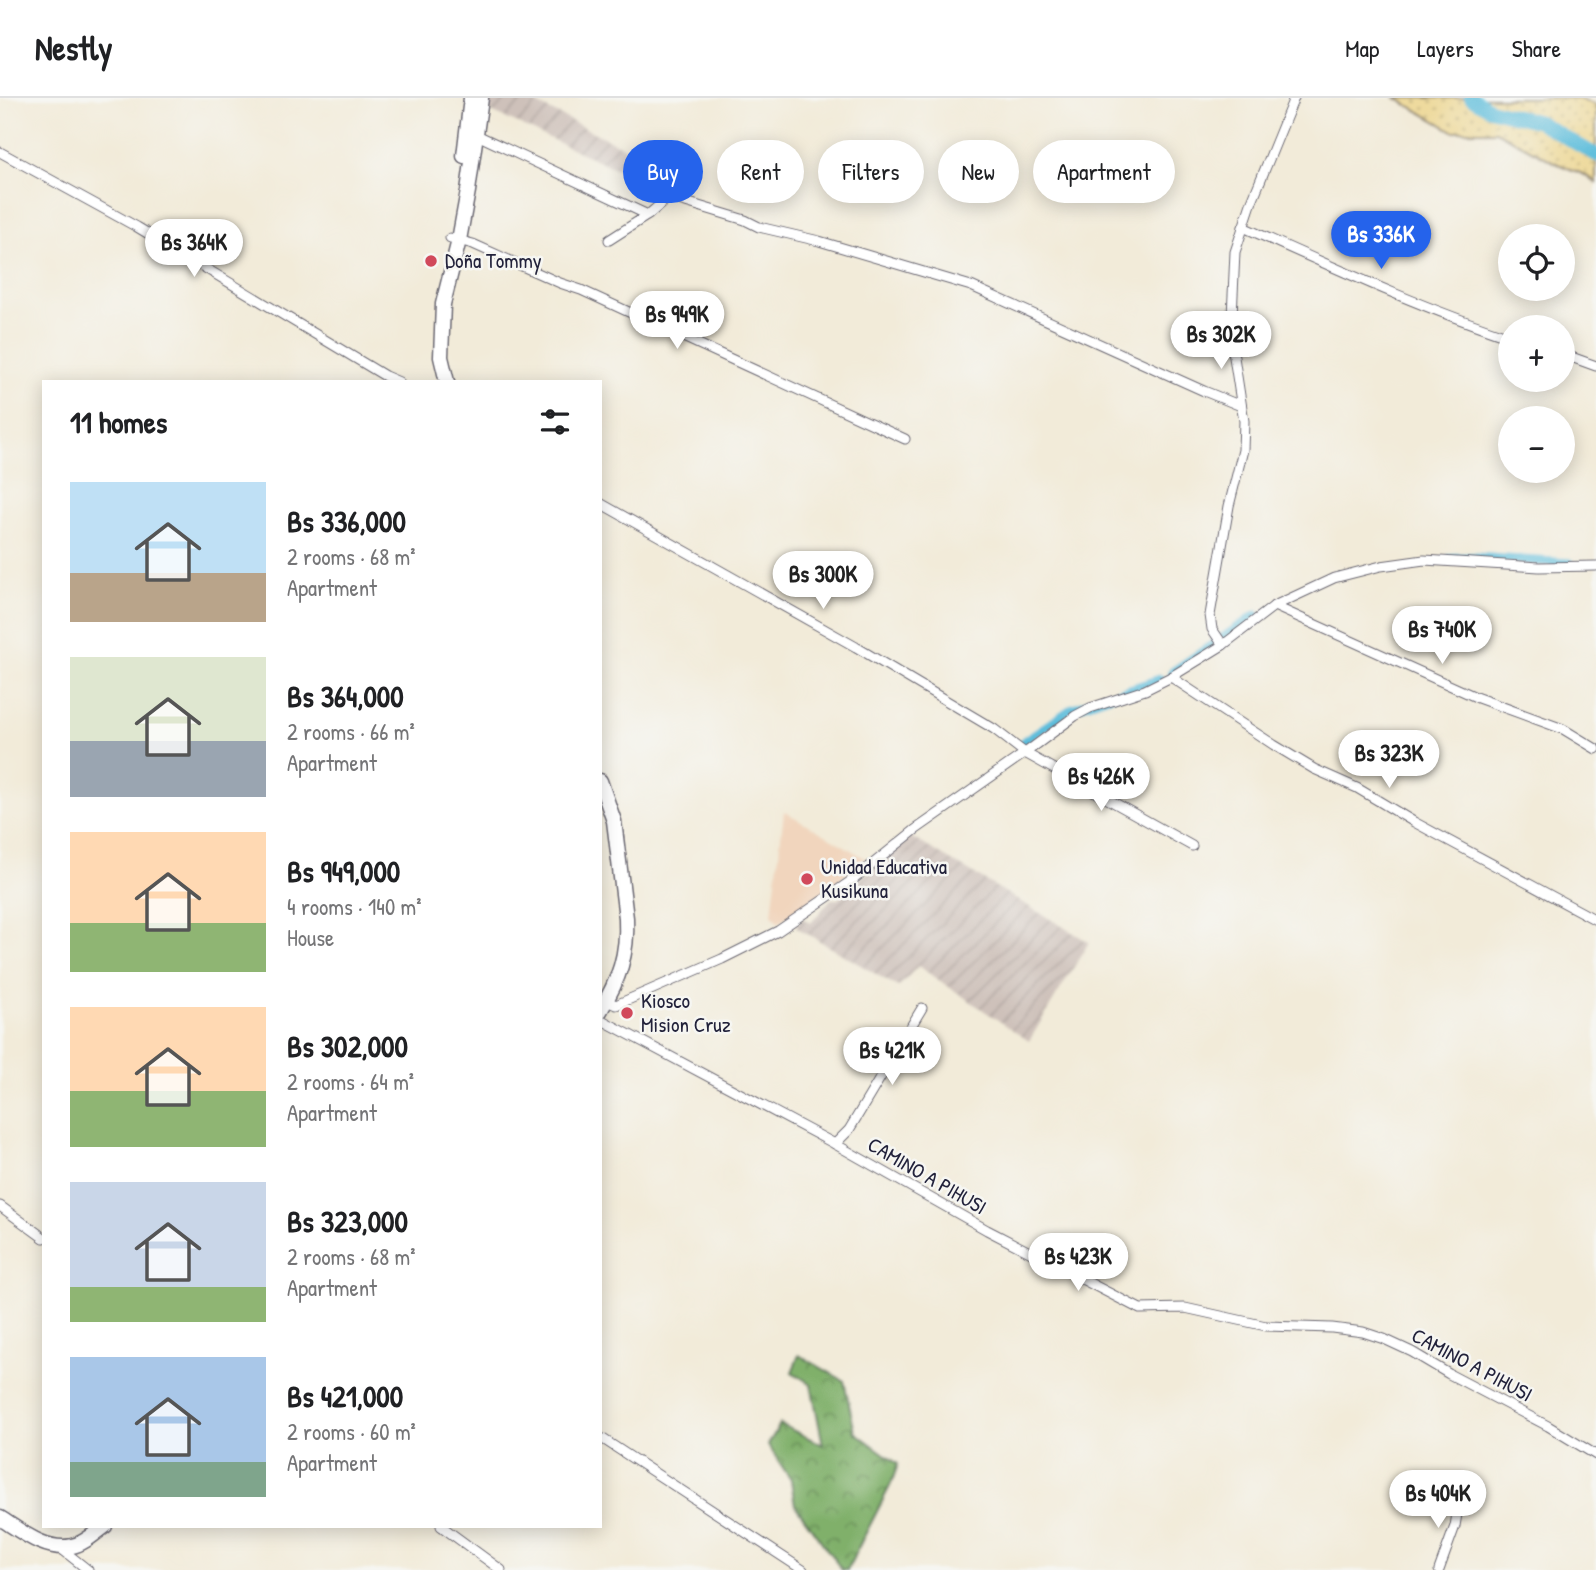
<!DOCTYPE html>
<html lang="en">
<head>
<meta charset="utf-8">
<style>
  :root { --surface:#fff; --page:#f2f2f2; --text:#202124; --muted:#757577; --line:#e0e0e0; --accent:#2563eb }
  body { margin:0; font-family:"Patrick Hand",sans-serif; background:var(--page); color:var(--text); height:100vh; display:flex; flex-direction:column; font-size:26px; white-space:nowrap }
  * { box-sizing:border-box; margin:0 }
  p { font-size:23px; color:var(--muted) }
  .icon { flex:none; width:38px; height:38px; fill:none; stroke:currentColor; stroke-width:2; stroke-linecap:round; stroke-linejoin:round }
  .map { position:relative; flex:1; overflow:hidden }
  .drawer { position:absolute; left:42px; top:282px; width:560px; height:1148px; display:flex; flex-direction:column; background:var(--surface); border-radius:0px; box-shadow:0 4px 18px #0003 }
  .drawer>* { flex:none }
  .hud { position:absolute; left:623px; top:42px; width:665px; height:63px; display:flex; gap:14px }
  .controls { position:absolute; left:1498px; top:126px; display:grid; gap:14px }
  .controls a { display:grid; place-items:center; width:77px; height:77px; border-radius:50%; background:var(--surface); box-shadow:0 4px 18px #0003; font-size:35px }
  .price { position:absolute; translate:-50% -60px; padding:0 16px; border-radius:24px; background:#fff; color:#222; font-size:23px; line-height:46px; filter:drop-shadow(0 2px 4px #0008) }
  .price::after { content:''; position:absolute; left:50%; top:42px; width:21px; height:16px; margin-left:-10px; background:inherit; clip-path:polygon(0 0,100% 0,50% 100%) }
  .price.current { background:var(--accent); color:#fff }
  ul { padding:0; list-style:none }
  li { display:flex; align-items:center; gap:21px; height:175px; padding:0 28px }
  li span { display:grid; place-items:center; flex:none; width:196px; height:140px; border-radius:0px; color:#555 }
  li>.icon { margin-inline-start:auto }
  span .icon { width:84px; height:84px; fill:#fffc; stroke-width:1 }
  li b { font-size:30px }
  h2 { display:flex; justify-content:space-between; align-items:center; height:84px; padding:0 28px; font-size:30px }
  .chip { padding:0 24px; border-radius:32px; background:var(--surface); box-shadow:0 4px 18px #0003; font-size:24px; line-height:63px }
  .chip.current { background:var(--accent); color:#fff }
  header { display:flex; align-items:center; gap:42px; box-sizing:border-box; height:98px; padding:0 35px; background:var(--surface); border-bottom:2px solid var(--line) }
  header strong { font-size:33px }
  nav { display:flex; gap:38px; margin-inline-start:auto; font-size:24px }
  .map>svg:first-child { display:block }
  .built { fill:#f1d5bd }
  .industrial { fill:url(#industrial-furrows) }
  .forest { fill:url(#forest-crowns); stroke:#516952; stroke-width:2 }
  .sand { fill:url(#sand-dots); stroke:#887e6c; stroke-width:2 }
  .lines { fill:none; stroke-linecap:round; stroke-linejoin:round }
  .canal { stroke:#5dbddb; stroke-width:9 }
  .river { stroke:#5dbddb; stroke-width:14 }
  .minor-casing { stroke:#6b6872; stroke-width:11 }
  .primary-casing { stroke:#6b6872; stroke-width:17 }
  .minor { stroke:#fff; stroke-width:9 }
  .primary { stroke:#fff; stroke-width:14 }
  .poi-dot { fill:#d1495b; stroke:#f6f6f2; stroke-width:2.5 }
  .labels { text-anchor:middle; stroke-width:5; stroke-linejoin:round; paint-order:stroke }
  .poi-label { font-size:21px; fill:#22223b; stroke:#f6f6f2; text-anchor:start }
  .street-label { font-size:21px; fill:#22223b; stroke:#f6f6f2 }
</style>
</head>
<body>
<header>
<strong>Nestly</strong>
<nav><a>Map</a><a>Layers</a><a>Share</a></nav>
</header>
<div class="map">
<svg width="1596" height="1472" viewBox="0 0 1596 1472">
  <defs>
    <pattern id="industrial-furrows" width="10" height="10" patternUnits="userSpaceOnUse" patternTransform="scale(1.75)"><rect width="10" height="10" fill="#cec1ba"/><path d="M-1 1l2-2M0 10L10 0M9 11l2-2" fill="none" stroke="#b1a6a1"/></pattern>
    <pattern id="forest-crowns" width="20" height="18" patternUnits="userSpaceOnUse" patternTransform="scale(1.75)"><rect width="20" height="18" fill="#80b06a"/><path d="M2 6a3 3 0 1 1 6 0M12 15a3 3 0 1 1 6 0" fill="none" stroke="#688f58"/></pattern>
    <pattern id="sand-dots" width="8" height="8" patternUnits="userSpaceOnUse" patternTransform="scale(1.75)"><rect width="8" height="8" fill="#eeda9e"/><path d="M2 2h.1M6 6h.1" fill="none" stroke="#ccbb89" stroke-width="1.8" stroke-linecap="round"/></pattern>
  </defs>
  <rect width="100%" height="100%" fill="#f6f6f2"/>
  <filter id="ink" filterUnits="userSpaceOnUse"><feTurbulence type="fractalNoise" baseFrequency=".0143" numOctaves="2"/><feDisplacementMap in="SourceGraphic" scale="14" xChannelSelector="R" yChannelSelector="G"/><feConvolveMatrix kernelMatrix="1 2 1 2 8 2 1 2 1" color-interpolation-filters="sRGB"/></filter>
  <filter id="wash" filterUnits="userSpaceOnUse"><feTurbulence type="fractalNoise" baseFrequency=".00686" numOctaves="4" result="noise"/><feDisplacementMap in="SourceGraphic" scale="28" xChannelSelector="R" yChannelSelector="G"/><feGaussianBlur stdDeviation="1.57" result="paint"/><feColorMatrix in="noise" values="0 0 0 0 0 0 0 0 0 0 0 0 0 0 0 0 0 1.4 0 .05"/><feComposite in="paint" operator="in"/></filter>
  <g filter="url(#wash)">
    <rect width="100%" height="100%" fill="#f2ebd9"/>
    <polygon class="built" points="784,713 865,760 813,803 778,824 772,816"/>
    <g class="industrial">
      <polygon points="487,0 525,0 663,69 665,93 485,11"/>
      <polygon points="911,739 1089,844 1029,943 918,868 898,889 796,829 802,820 811,825 831,801 838,801 847,792"/>
    </g>
    <polygon class="forest" points="799,1257 844,1283 855,1334 898,1366 891,1386 847,1472 842,1472 795,1407 791,1382 768,1347 780,1326 823,1347 811,1286 792,1274"/>
    <polygon class="sand" points="1396,0 1576,0 1596,7 1596,85 1585,77 1558,66 1496,33 1453,33"/>
    <g class="lines">
      <g class="canal">
        <polyline points="1451,460 1473,459 1570,465"/>
        <polyline points="1172,574 1256,517"/>
        <polyline points="1024,643 1073,610 1160,581"/>
      </g>
      <polyline class="river" points="1471,0 1490,11 1539,24 1596,57"/>
    </g>
  </g>
  <g filter="url(#ink)">
    <g class="lines">
      <defs>
        <g id="minor">
          <polyline points="472,37 477,37 648,117 669,99 745,122 759,129 819,143 971,188 1204,293 1241,308"/>
          <polyline points="0,54 137,129 385,278 399,284"/>
          <path d="M 1243,129 C 1331,168 1419,209 1510,239"/>
          <polyline points="450,140 473,146 560,185 581,192 905,341"/>
          <polyline points="609,142 648,117"/>
          <polyline points="1563,256 1596,268"/>
          <polyline points="600,405 856,549 994,631 1025,655 1192,748"/>
          <polyline points="1274,508 1478,600 1563,631 1596,651"/>
          <polyline points="1223,547 1212,531 1210,517 1229,408 1243,352 1244,323 1231,240 1235,154 1252,103 1294,0"/>
          <polyline points="1171,579 1274,647 1314,671 1357,690 1414,724 1596,822"/>
          <polyline points="602,901 616,907 722,861 778,833 854,781 915,732 1025,655 1075,618 1090,610 1145,592 1171,579 1223,547 1274,508 1334,480 1381,468 1424,462 1539,469 1596,468"/>
          <polyline points="600,921 835,1046 987,1132 1140,1211 1185,1210 1266,1228 1332,1230 1363,1234 1384,1241 1412,1254 1449,1276 1548,1328 1596,1357"/>
          <polyline points="835,1046 849,1032 922,910"/>
          <polyline points="0,1108 44,1140"/>
          <polyline points="600,1339 803,1472"/>
          <polyline points="441,1428 501,1472"/>
          <polyline points="59,1449 88,1472"/>
          <polyline points="1439,1472 1455,1428 1460,1398"/>
        </g>
        <g id="primary">
          <polyline points="464,58 471,0"/>
          <polyline points="447,284 441,259 443,206 459,142 468,93 481,0"/>
          <path d="M 600,683 L 614,723 L 626,820 C 628,856 619,882 600,913"/>
          <path d="M 0,1420 C 21,1433 46,1454 72,1448 C 84,1446 95,1435 105,1428"/>
        </g>
      </defs>
      <use href="#minor" class="minor-casing"/>
      <use href="#primary" class="primary-casing"/>
      <use href="#minor" class="minor"/>
      <use href="#primary" class="primary"/>
    </g>
  </g>
  <g class="poi-dot">
    <circle cx="431" cy="163" r="7"/>
    <circle cx="807" cy="781" r="7"/>
    <circle cx="627" cy="915" r="7"/>
  </g>
  <g class="labels">
    <g class="poi-label">
      <text x="445" y="170">Doña Tommy</text>
      <text x="821" y="776">Unidad Educativa<tspan x="821" dy="24">Kusikuna</tspan></text>
      <text x="641" y="910">Kiosco<tspan x="641" dy="24">Mision Cruz</tspan></text>
    </g>
    <g class="street-label">
      <text transform="translate(927 1078) rotate(30)" y="7">CAMINO A PIHUSI</text>
      <text transform="translate(1472 1267) rotate(28)" y="7">CAMINO A PIHUSI</text>
    </g>
  </g>
</svg>
<div class="controls">
<a><svg class="icon" aria-label="locate" viewBox="0 0 24 24"><circle cx="12" cy="12" r="6"/><path d="M12 2v4M12 18v4M2 12h4M18 12h4"/></svg></a>
<a>+</a>
<a>−</a>
</div>
<b class="price current" style="left:1381px;top:173px">Bs 336K</b>
<b class="price" style="left:194px;top:181px">Bs 364K</b>
<b class="price" style="left:677px;top:253px">Bs 949K</b>
<b class="price" style="left:1221px;top:273px">Bs 302K</b>
<b class="price" style="left:823px;top:513px">Bs 300K</b>
<b class="price" style="left:1442px;top:568px">Bs 740K</b>
<b class="price" style="left:1389px;top:692px">Bs 323K</b>
<b class="price" style="left:1101px;top:715px">Bs 426K</b>
<b class="price" style="left:892px;top:989px">Bs 421K</b>
<b class="price" style="left:1078px;top:1195px">Bs 423K</b>
<b class="price" style="left:1438px;top:1432px">Bs 404K</b>
<div class="hud">
<a class="chip current">Buy</a>
<a class="chip">Rent</a>
<a class="chip">Filters</a>
<a class="chip">New</a>
<a class="chip">Apartment</a>
</div>
<section class="drawer">
<h2>11 homes<svg class="icon" aria-label="filters" viewBox="0 0 24 24"><path d="M4 7h16M4 17h16"/><circle cx="9" cy="7" r="2"/><circle cx="15" cy="17" r="2"/></svg></h2>
<ul>
<li><span style="background:linear-gradient(#bfe0f5 65%,#b9a48a 0)"><svg class="icon" aria-label="home" viewBox="0 0 24 24"><path d="M3 11l9-7 9 7M6 9v11h12V9"/></svg></span><div><b>Bs 336,000</b><p>2 rooms · 68 m²</p><p>Apartment</p></div></li>
<li><span style="background:linear-gradient(#dfe7d0 60%,#9aa5b1 0)"><svg class="icon" aria-label="home" viewBox="0 0 24 24"><path d="M3 11l9-7 9 7M6 9v11h12V9"/></svg></span><div><b>Bs 364,000</b><p>2 rooms · 66 m²</p><p>Apartment</p></div></li>
<li><span style="background:linear-gradient(#ffd9b3 65%,#8fb573 0)"><svg class="icon" aria-label="home" viewBox="0 0 24 24"><path d="M3 11l9-7 9 7M6 9v11h12V9"/></svg></span><div><b>Bs 949,000</b><p>4 rooms · 140 m²</p><p>House</p></div></li>
<li><span style="background:linear-gradient(#ffd9b3 60%,#8fb573 0)"><svg class="icon" aria-label="home" viewBox="0 0 24 24"><path d="M3 11l9-7 9 7M6 9v11h12V9"/></svg></span><div><b>Bs 302,000</b><p>2 rooms · 64 m²</p><p>Apartment</p></div></li>
<li><span style="background:linear-gradient(#c9d6e8 75%,#8fb573 0)"><svg class="icon" aria-label="home" viewBox="0 0 24 24"><path d="M3 11l9-7 9 7M6 9v11h12V9"/></svg></span><div><b>Bs 323,000</b><p>2 rooms · 68 m²</p><p>Apartment</p></div></li>
<li><span style="background:linear-gradient(#a9c7e8 75%,#7fa58c 0)"><svg class="icon" aria-label="home" viewBox="0 0 24 24"><path d="M3 11l9-7 9 7M6 9v11h12V9"/></svg></span><div><b>Bs 421,000</b><p>2 rooms · 60 m²</p><p>Apartment</p></div></li>
</ul>
</section>
</div>
</body>
</html>
